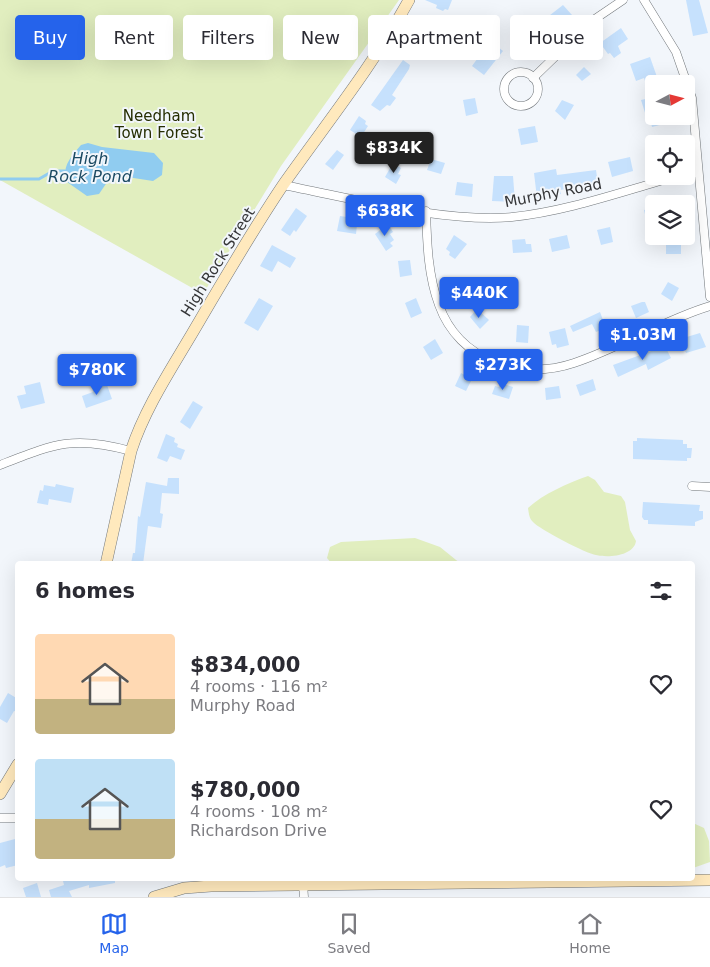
<!DOCTYPE html>
<html lang="en">
<head>
<meta charset="utf-8">
<style>
  :root { --surface:#fff; --page:#f2f2f3; --text:#2b2b33; --muted:#7c7c81; --line:#e1e1e2; --accent:#2563eb }
  body { margin:0; font-family:"DejaVu Sans",sans-serif; background:var(--page); color:var(--text); height:100vh; display:flex; flex-direction:column; font-size:19px; white-space:nowrap }
  * { box-sizing:border-box; margin:0 }
  p { font-size:16px; color:var(--muted) }
  .icon { flex:none; width:28px; height:28px; fill:none; stroke:currentColor; stroke-width:2; stroke-linecap:round; stroke-linejoin:round }
  .map { position:relative; flex:1; overflow:hidden }
  .details { position:absolute; left:15px; top:561px; width:680px; height:320px; display:flex; flex-direction:column; background:var(--surface); border-radius:5px; box-shadow:0 5px 20px #0002 }
  .details>* { flex:none }
  .guide { position:absolute; left:15px; top:15px; width:680px; height:45px; display:flex; gap:10px }
  .needle { width:32px; rotate:83deg }
  .controls { position:absolute; left:645px; top:75px; display:grid; gap:10px }
  .controls a { display:grid; place-items:center; width:50px; height:50px; border-radius:5px; background:var(--surface); box-shadow:0 5px 20px #0002; font-size:25px }
  .price { position:absolute; translate:-50% -42px; padding:0 11px; border-radius:5px; background:var(--accent); color:#fff; font-size:16px; line-height:32px; filter:drop-shadow(0 1px 2px #0008) }
  .price::after { content:''; position:absolute; left:50%; top:30px; width:15px; height:11px; margin-left:-8px; background:inherit; clip-path:polygon(0 0,100% 0,50% 100%) }
  .price.selected { background:#222; color:#fff }
  ul { padding:0; list-style:none }
  li { display:flex; align-items:center; gap:15px; height:125px; padding:0 20px }
  li span { display:grid; place-items:center; flex:none; width:140px; height:100px; border-radius:5px; color:#555 }
  li>.icon { margin-inline-start:auto }
  span .icon { width:60px; height:60px; fill:#fffc; stroke-width:1 }
  li b { font-size:21px }
  h2 { display:flex; justify-content:space-between; align-items:center; height:60px; padding:0 20px; font-size:21px }
  .tag { padding:0 18px; border-radius:5px; background:var(--surface); box-shadow:0 5px 20px #0002; font-size:18px; line-height:45px }
  .tag.selected { background:var(--accent); color:#fff }
  .tab-bar { display:flex; justify-content:space-around; align-items:center; height:70px; border-top:1px solid var(--line); background:var(--surface); font-size:14px; color:var(--muted) }
  .tab-bar a { display:grid; justify-items:center; gap:2px }
  .tab-bar .selected { color:var(--accent) }
  .map>svg:first-child { display:block }
  .green { fill:#e1eebf }
  .water { fill:#90ccf0 }
  .lines { fill:none; stroke-linecap:round; stroke-linejoin:round }
  .stream { stroke:#90ccf0; stroke-width:3 }
  .building { fill:#c6e1fd }
  .street-casing { stroke:#72777b; stroke-width:9 }
  .secondary-casing { stroke:#72777b; stroke-width:12 }
  .street { stroke:#fff; stroke-width:8 }
  .secondary { stroke:#ffe9bd; stroke-width:11 }
  .labels { text-anchor:middle; stroke-width:4; stroke-linejoin:round; paint-order:stroke }
  .park-label { font-size:15px; fill:#262e02; stroke:#f2f6fb }
  .street-label { font-size:15px; fill:#353638; stroke:#f2f6fb }
  .water-label { font-size:16px; font-style:italic; fill:#1c4b64; stroke:#f2f6fb }
</style>
</head>
<body>
<div class="map">
<svg width="710" height="897" viewBox="0 0 710 897">
  <rect width="100%" height="100%" fill="#f2f6fb"/>
  <g class="green">
    <polygon points="0,0 399,0 281,166 203,294 0,180"/>
    <path d="M 588,476 L 595,480 L 604,492 L 621,496 L 625,502 L 630,530 L 636,541 C 634,556 608,558 596,555 C 587,554 539,529 533,522 C 529,518 529,514 528,508 C 543,494 568,483 588,476 Z"/>
    <polygon points="415,538 440,547 461,564 332,564 327,558 330,547 341,542"/>
    <polygon points="693,823 704,828 709,841 710,862 693,868"/>
  </g>
  <path class="water" d="M 88,143 L 102,147 L 154,153 L 163,163 L 162,175 L 153,181 L 127,177 L 110,178 L 99,194 L 87,196 L 67,182 C 61,166 72,156 81,145 Z"/>
  <g class="lines">
    <polyline class="stream" points="0,179 39,179 53,171 65,171"/>
  </g>
  <g class="building">
    <polygon points="425,0 452,0 448,10 445,9 443,11 436,8 437,5"/>
    <polygon points="686,0 699,0 708,33 693,36"/>
    <polygon points="563,5 572,15 554,31 545,19"/>
    <polygon points="422,25 433,33 420,50 410,43"/>
    <polygon points="621,28 628,39 618,46 621,53 614,58 610,53 608,54 600,43"/>
    <polygon points="528,29 539,41 522,53 513,43"/>
    <polygon points="493,43 503,51 484,75 472,66 483,51 486,53"/>
    <polygon points="650,57 657,77 645,81 644,78 636,81 630,64"/>
    <polygon points="403,60 410,65 409,69 392,95 396,98 390,106 387,105 380,111 371,105"/>
    <polygon points="584,67 591,74 582,81 576,75"/>
    <polygon points="654,97 654,114 646,116 641,100"/>
    <polygon points="475,98 478,113 466,116 463,100"/>
    <polygon points="562,100 574,105 565,120 555,111"/>
    <polygon points="359,116 366,121 365,124 368,126 361,137 350,130"/>
    <polygon points="649,116 665,116 667,123 652,127"/>
    <polygon points="535,126 538,142 521,145 518,129"/>
    <polygon points="663,135 680,144 658,144"/>
    <polygon points="337,150 344,155 333,170 325,164"/>
    <polygon points="630,157 633,171 612,177 608,162"/>
    <polygon points="431,159 445,163 441,174 427,170"/>
    <polygon points="393,163 401,168 398,174 401,175 396,184 385,177"/>
    <polygon points="556,169 557,175 596,170 598,184 560,190 561,194 537,198 534,173"/>
    <polygon points="494,176 513,176 515,202 492,201"/>
    <polygon points="457,182 473,184 472,197 455,195"/>
    <polygon points="296,208 307,216 296,232 294,230 290,236 281,230"/>
    <polygon points="654,208 654,222 647,223 644,210"/>
    <polygon points="340,216 354,218 353,224 357,225 356,234 337,231"/>
    <polygon points="388,224 393,232 390,234 394,240 390,243 393,246 386,251 375,234"/>
    <polygon points="610,227 613,242 601,245 597,230"/>
    <polygon points="454,235 467,244 455,259 449,255 450,252 446,249"/>
    <polygon points="567,235 570,248 552,252 549,239"/>
    <polygon points="525,239 526,244 531,244 532,252 513,253 512,240"/>
    <polygon points="681,241 681,254 666,254 666,242"/>
    <polygon points="272,245 296,258 290,268 278,261 272,272 260,266"/>
    <polygon points="410,260 412,275 400,277 398,261"/>
    <polygon points="468,278 472,300 455,301 454,294 457,293 456,287 461,286 460,279"/>
    <polygon points="668,282 679,288 672,301 661,294"/>
    <polygon points="259,298 273,306 258,331 244,323"/>
    <polygon points="416,298 422,313 411,318 405,303"/>
    <polygon points="642,302 645,302 649,312 636,318 631,306"/>
    <polygon points="477,309 489,320 480,329 470,317"/>
    <polygon points="600,312 606,328 596,332 592,324 573,332 570,326"/>
    <polygon points="517,325 529,326 528,343 516,342"/>
    <polygon points="565,328 569,345 557,348 556,344 552,345 549,332"/>
    <polygon points="700,333 706,347 686,353 680,339"/>
    <polygon points="435,339 443,353 431,360 423,347"/>
    <polygon points="665,346 671,358 648,370 646,364 618,377 613,365"/>
    <polygon points="461,373 472,379 466,391 455,386"/>
    <polygon points="593,379 596,390 580,396 576,385"/>
    <polygon points="40,382 45,403 21,409 17,396 26,394 24,386"/>
    <polygon points="106,382 112,399 86,408 82,396 93,392 92,387"/>
    <polygon points="500,383 513,387 509,399 492,394 495,386 499,387"/>
    <polygon points="559,386 561,398 546,400 545,388"/>
    <polygon points="193,401 203,407 190,429 180,422"/>
    <polygon points="166,434 175,438 174,442 178,444 177,447 185,450 181,460 170,456 167,462 157,458"/>
    <polygon points="637,438 683,440 683,444 687,444 687,448 692,448 691,458 687,458 687,461 633,459 633,441 637,441"/>
    <polygon points="168,478 179,478 179,494 162,493 160,513 163,514 161,528 148,526 143,564 131,564 133,553 135,553 138,516 140,517 146,482 167,486"/>
    <polygon points="56,484 74,488 71,503 49,499 48,505 37,503 40,490 43,491 44,485 55,487"/>
    <polygon points="643,502 700,505 699,511 703,511 703,519 695,522 695,526 648,524 648,520 644,520 642,517"/>
    <polygon points="8,693 18,699 18,712 14,711 7,723 0,719 0,707"/>
    <polygon points="15,839 18,865 6,868 5,865 0,867 0,843"/>
    <polygon points="70,879 115,879 115,883 89,888 89,885 69,891 72,897 51,897 49,890 64,885 63,881"/>
    <polygon points="37,883 41,897 26,897 23,888"/>
  </g>
  <g class="lines">
    <defs>
      <g id="street">
        <polyline points="644,0 676,52 692,98 710,297"/>
        <circle cx="521" cy="89" r="17"/>
        <polyline points="533,78 592,21 623,0"/>
        <polyline points="686,175 698,172"/>
        <path d="M 283,185 C 351,198 444,223 512,217 C 569,211 623,191 678,176"/>
        <path d="M 426,211 C 427,243 428,276 439,305 C 459,361 521,381 574,363 C 620,348 663,320 710,306"/>
        <path d="M 0,465 C 54,444 73,435 131,451"/>
        <polyline points="692,486 710,487"/>
        <polyline points="0,818 18,818"/>
        <polyline points="303,884 304,897"/>
      </g>
      <g id="secondary">
        <path d="M 106,564 L 131,451 C 144,411 168,374 190,337 C 220,286 250,234 283,185 C 326,124 373,66 409,0"/>
        <polyline points="0,794 18,764"/>
        <polyline points="154,897 184,888 211,886 710,880"/>
      </g>
    </defs>
    <use href="#street" class="street-casing"/>
    <use href="#secondary" class="secondary-casing"/>
    <use href="#street" class="street"/>
    <use href="#secondary" class="secondary"/>
  </g>
  <g class="labels">
    <g class="park-label">
      <text x="159" y="121">Needham<tspan x="159" dy="17">Town Forest</tspan></text>
    </g>
    <g class="street-label">
      <text transform="translate(553 193) rotate(-11)" y="5">Murphy Road</text>
      <text transform="translate(218 262) rotate(-58)" y="5">High Rock Street</text>
    </g>
    <g class="water-label">
      <text x="90" y="164">High<tspan x="90" dy="18">Rock Pond</tspan></text>
    </g>
  </g>
</svg>
<div class="controls">
<a><svg class="needle" viewBox="-14 -14 28 28"><path d="M0-13l5 13h-10z" fill="#e53935"/><path d="M0 13l5-13h-10z" fill="#7c7c81"/></svg></a>
<a><svg class="icon" aria-label="locate" viewBox="0 0 24 24"><circle cx="12" cy="12" r="6"/><path d="M12 2v4M12 18v4M2 12h4M18 12h4"/></svg></a>
<a><svg class="icon" aria-label="layers" viewBox="0 0 24 24"><path d="M12 4l9 5-9 5-9-5zM3 14l9 5 9-5"/></svg></a>
</div>
<b class="price selected" style="left:394px;top:174px">$834K</b>
<b class="price" style="left:385px;top:237px">$638K</b>
<b class="price" style="left:479px;top:319px">$440K</b>
<b class="price" style="left:643px;top:361px">$1.03M</b>
<b class="price" style="left:503px;top:391px">$273K</b>
<b class="price" style="left:97px;top:396px">$780K</b>
<div class="guide">
<a class="tag selected">Buy</a>
<a class="tag">Rent</a>
<a class="tag">Filters</a>
<a class="tag">New</a>
<a class="tag">Apartment</a>
<a class="tag">House</a>
</div>
<section class="details">
<h2>6 homes<svg class="icon" aria-label="filters" viewBox="0 0 24 24"><path d="M4 7h16M4 17h16"/><circle cx="9" cy="7" r="2"/><circle cx="15" cy="17" r="2"/></svg></h2>
<ul>
<li><span style="background:linear-gradient(#ffd9b3 65%,#c2b280 0)"><svg class="icon" aria-label="home" viewBox="0 0 24 24"><path d="M3 11l9-7 9 7M6 9v11h12V9"/></svg></span><div><b>$834,000</b><p>4 rooms · 116 m²</p><p>Murphy Road</p></div><svg class="icon" aria-label="heart" viewBox="0 0 24 24"><path d="M12 20l-8-8c-3-5 5-10 8-4 3-6 11-1 8 4z"/></svg></li>
<li><span style="background:linear-gradient(#bfe0f5 60%,#c2b280 0)"><svg class="icon" aria-label="home" viewBox="0 0 24 24"><path d="M3 11l9-7 9 7M6 9v11h12V9"/></svg></span><div><b>$780,000</b><p>4 rooms · 108 m²</p><p>Richardson Drive</p></div><svg class="icon" aria-label="heart" viewBox="0 0 24 24"><path d="M12 20l-8-8c-3-5 5-10 8-4 3-6 11-1 8 4z"/></svg></li>
</ul>
</section>
</div>
<nav class="tab-bar">
<a class="selected"><svg class="icon" aria-label="map" viewBox="0 0 24 24"><path d="M3 6l6-2 6 2 6-2v14l-6 2-6-2-6 2zM9 4v14M15 6v14"/></svg>Map</a>
<a><svg class="icon" aria-label="saved" viewBox="0 0 24 24"><path d="M7 4h10v16l-5-4-5 4z"/></svg>Saved</a>
<a><svg class="icon" aria-label="home" viewBox="0 0 24 24"><path d="M3 11l9-7 9 7M6 9v11h12V9"/></svg>Home</a>
</nav>
</body>
</html>
